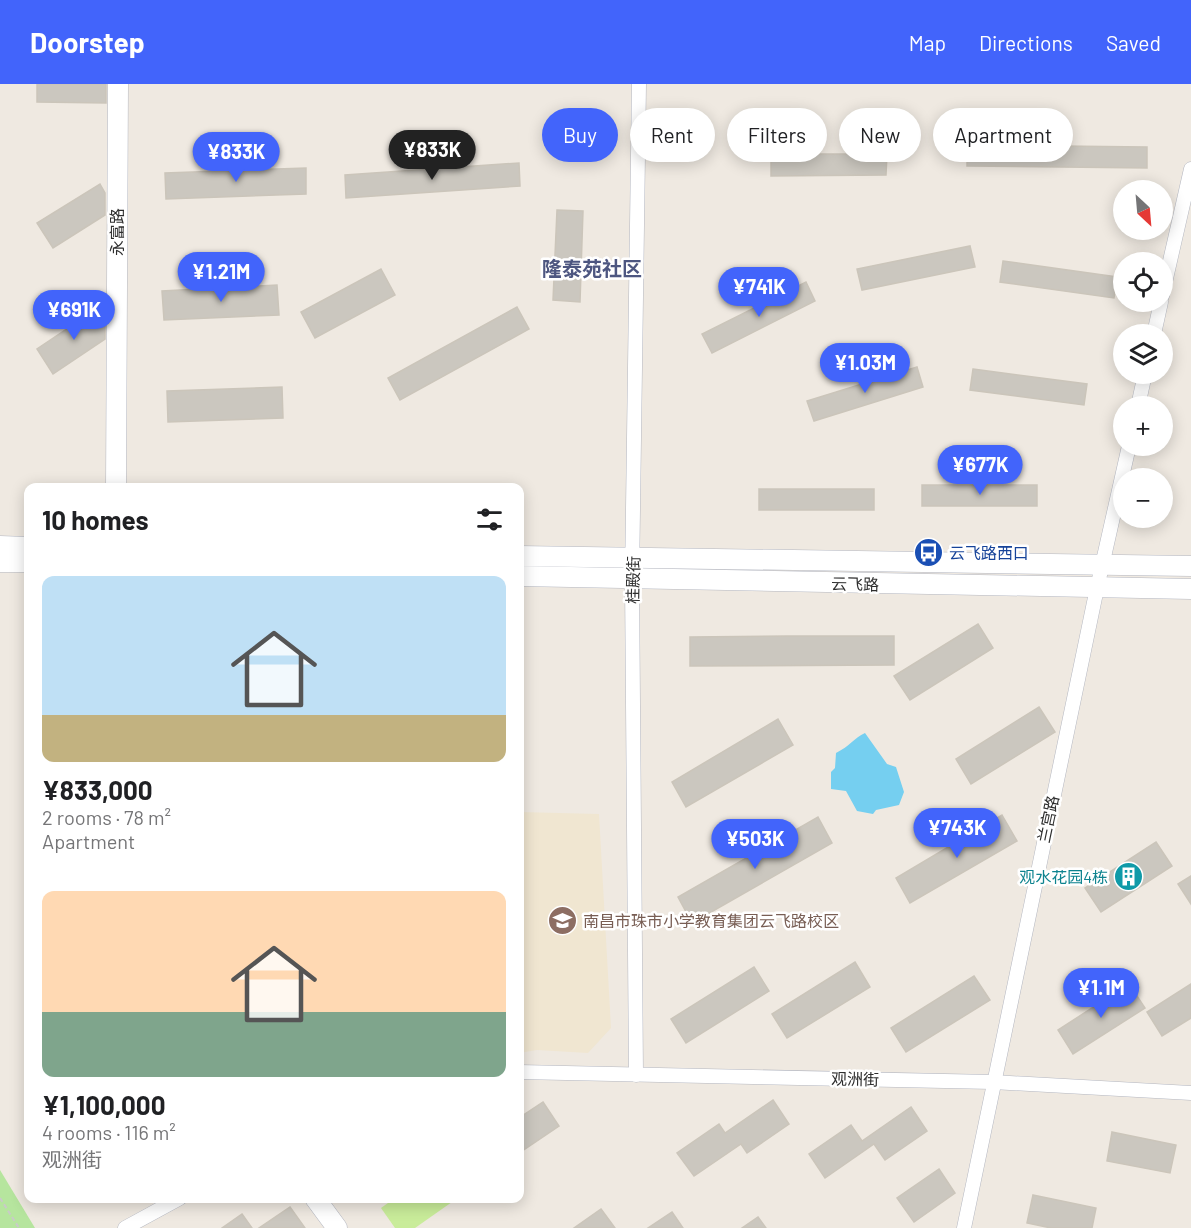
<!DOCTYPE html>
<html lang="en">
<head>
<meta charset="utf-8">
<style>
  :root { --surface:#fff; --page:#f6f6f6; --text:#202124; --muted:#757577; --accent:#4264fb }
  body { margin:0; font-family:Barlow,"Noto Sans SC",sans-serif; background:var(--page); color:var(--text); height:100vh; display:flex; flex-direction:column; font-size:22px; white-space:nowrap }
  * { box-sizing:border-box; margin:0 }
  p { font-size:20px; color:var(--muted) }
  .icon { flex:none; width:33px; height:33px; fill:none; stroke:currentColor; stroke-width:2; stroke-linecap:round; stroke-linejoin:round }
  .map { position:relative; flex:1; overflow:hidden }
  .drawer { position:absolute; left:24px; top:399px; width:500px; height:720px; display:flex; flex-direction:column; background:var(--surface); border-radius:12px; box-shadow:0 3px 15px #0003 }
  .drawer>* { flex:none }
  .top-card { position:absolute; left:542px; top:24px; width:560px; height:54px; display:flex; gap:12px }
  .needle { width:39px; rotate:154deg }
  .buttons { position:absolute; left:1113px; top:96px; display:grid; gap:12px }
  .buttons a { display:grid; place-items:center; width:60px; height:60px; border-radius:50%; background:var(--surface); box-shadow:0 3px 15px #0003; font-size:30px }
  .price { position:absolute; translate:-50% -51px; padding:0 14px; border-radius:21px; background:var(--accent); color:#fff; font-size:20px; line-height:39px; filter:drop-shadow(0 2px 3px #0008) }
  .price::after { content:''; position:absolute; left:50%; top:36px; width:18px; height:14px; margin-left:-9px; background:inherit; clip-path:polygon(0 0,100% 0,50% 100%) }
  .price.current { background:#222; color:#fff }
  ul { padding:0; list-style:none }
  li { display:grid; align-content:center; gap:12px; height:318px; padding:0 18px }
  li span { display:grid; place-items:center; height:186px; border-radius:12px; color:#555 }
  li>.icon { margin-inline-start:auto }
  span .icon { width:108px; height:108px; fill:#fffc; stroke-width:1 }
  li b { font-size:26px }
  h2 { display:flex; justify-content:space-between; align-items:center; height:72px; padding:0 18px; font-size:26px }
  .pill { padding:0 21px; border-radius:27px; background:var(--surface); box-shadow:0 3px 15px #0003; font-size:21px; line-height:54px }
  .pill.current { background:var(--accent); color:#fff }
  header { display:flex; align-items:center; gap:36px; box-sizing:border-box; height:84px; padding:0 30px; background:var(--accent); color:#fff }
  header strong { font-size:28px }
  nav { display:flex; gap:33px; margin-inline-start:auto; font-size:21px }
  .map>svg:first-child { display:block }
  .education { fill:#f0e6d1 }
  .green { fill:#b6e59e }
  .pitch { fill:#c9ec9a }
  .water { fill:#75cff0 }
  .building { fill:#cbc7bf; stroke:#cbc5ba; stroke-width:1.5 }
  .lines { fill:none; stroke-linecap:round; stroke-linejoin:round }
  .street-casing { stroke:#b4b7c1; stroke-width:15 }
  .secondary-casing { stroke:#b4b7c1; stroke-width:21 }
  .path { stroke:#c9c9c9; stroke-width:2; stroke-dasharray:4.5 3; stroke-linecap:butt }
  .street { stroke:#fff; stroke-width:14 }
  .secondary { stroke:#fff; stroke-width:20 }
  .labels { text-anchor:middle; stroke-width:5; stroke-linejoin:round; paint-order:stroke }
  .street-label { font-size:16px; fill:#2e2e2e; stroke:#fff }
  .transit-label { font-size:16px; fill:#164399; stroke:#fff; text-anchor:start }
  .culture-label { font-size:16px; fill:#0d838f; stroke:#fff; text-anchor:end }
  .education-label { font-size:16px; fill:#785e54; stroke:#fff; text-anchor:start }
  .quarter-label { font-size:20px; font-weight:bold; fill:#4d5680; stroke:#fff }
</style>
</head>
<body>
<header>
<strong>Doorstep</strong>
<nav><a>Map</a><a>Directions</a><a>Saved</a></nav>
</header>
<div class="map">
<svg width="1191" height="1144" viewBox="0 0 1191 1144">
  <rect width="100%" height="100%" fill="#efe9e1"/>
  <polygon class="education" points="519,728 599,730 611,944 588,969 537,966 519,969"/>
  <polygon class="green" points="0,1086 35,1144 0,1144"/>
  <polygon class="pitch" points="395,1114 449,1115 452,1118 415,1144 395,1144 381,1124"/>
  <path class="water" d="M 865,649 L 887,680 L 896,683 L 904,708 L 899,721 L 876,726 L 873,730 L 857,727 L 846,707 L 831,705 L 831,688 L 835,684 L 836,669 C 850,662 854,654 865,649 Z"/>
  <g class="building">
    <polygon points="37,0 106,0 106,19 37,18"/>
    <polygon points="967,61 1147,63 1147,84 967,82"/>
    <polygon points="771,70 887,70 886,91 771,92"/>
    <polygon points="519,79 520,102 346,114 345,91"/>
    <polygon points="306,84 306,110 166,115 165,89"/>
    <polygon points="100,100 105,109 105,131 53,164 37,139"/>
    <polygon points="557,126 583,127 580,218 553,216"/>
    <polygon points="970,162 975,183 862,206 857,185"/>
    <polygon points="1003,177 1117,193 1114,214 1000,198"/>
    <polygon points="381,185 395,211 315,254 301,228"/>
    <polygon points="806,198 815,217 712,269 702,250"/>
    <polygon points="277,201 279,231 164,236 162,207"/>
    <polygon points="517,223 529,245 400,316 388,294"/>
    <polygon points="98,224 105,235 105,255 53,290 37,265"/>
    <polygon points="917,283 923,303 814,337 807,317"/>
    <polygon points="973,285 1087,300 1084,321 970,306"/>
    <polygon points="282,303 283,334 168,338 167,307"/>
    <rect x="922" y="401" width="115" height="21"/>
    <rect x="759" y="405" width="115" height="21"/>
    <polygon points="978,540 993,564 910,616 894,592"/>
    <polygon points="788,552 894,552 894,581 690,582 690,553"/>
    <polygon points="1039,623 1055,648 971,700 956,675"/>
    <polygon points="778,635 793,661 686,723 672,698"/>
    <polygon points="1002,731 1017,757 910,819 896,794"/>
    <polygon points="818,733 832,759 692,839 678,813"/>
    <polygon points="1156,758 1172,782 1101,828 1085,804"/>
    <polygon points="1191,792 1191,820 1178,800"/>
    <polygon points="855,878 870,903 787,954 772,930"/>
    <polygon points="754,883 769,907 686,959 671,935"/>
    <polygon points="974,892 990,916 906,968 891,944"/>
    <polygon points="1129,900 1145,924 1073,970 1058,946"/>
    <polygon points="1191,900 1191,934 1162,952 1147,928"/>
    <polygon points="773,1016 789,1040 747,1069 741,1060 694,1092 677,1069 719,1040 725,1049"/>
    <polygon points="543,1018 559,1042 519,1069 519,1034"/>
    <polygon points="911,1023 927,1047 885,1076 874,1060 825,1094 809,1070 851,1041 862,1057"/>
    <polygon points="1112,1048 1176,1061 1170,1089 1107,1077"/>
    <polygon points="939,1085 955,1109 914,1138 897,1114"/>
    <polygon points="1033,1111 1096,1124 1092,1144 1051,1144 1027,1139"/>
    <polygon points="290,1123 305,1144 259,1144"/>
    <polygon points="601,1125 615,1144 574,1144"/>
    <polygon points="672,1128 683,1144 648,1144"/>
    <polygon points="242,1130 252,1144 222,1144"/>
    <polygon points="758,1133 766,1144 742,1144"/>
  </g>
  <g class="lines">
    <defs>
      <g id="street">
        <polyline points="1162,212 1191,85"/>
        <polyline points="1154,250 1161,218"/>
        <polyline points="1138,322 1145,290"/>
        <polyline points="519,988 993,998 1191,1009"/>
        <polyline points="636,991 632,496 639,0"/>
        <polyline points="125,1144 180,1114"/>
        <polyline points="964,1144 1097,504 1129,362"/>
      </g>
      <g id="secondary">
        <polyline points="116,404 118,0"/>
        <polyline points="0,462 28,463"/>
        <polyline points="519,472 1191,482"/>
        <polyline points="0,478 28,478"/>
        <polyline points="519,492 1191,505"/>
        <polyline points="315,1114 337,1144"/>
      </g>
    </defs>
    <use href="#street" class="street-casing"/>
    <use href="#secondary" class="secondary-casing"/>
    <polyline class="path" points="0,1114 19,1144"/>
    <use href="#street" class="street"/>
    <use href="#secondary" class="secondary"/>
  </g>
  <defs>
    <symbol id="bus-disc" viewBox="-11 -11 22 22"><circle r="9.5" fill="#1a4fb4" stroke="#fff"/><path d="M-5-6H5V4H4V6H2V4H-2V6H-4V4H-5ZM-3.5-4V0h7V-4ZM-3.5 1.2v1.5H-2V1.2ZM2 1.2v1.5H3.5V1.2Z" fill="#fff"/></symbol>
    <symbol id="building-disc" viewBox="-11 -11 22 22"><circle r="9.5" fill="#0f9aa8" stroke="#fff"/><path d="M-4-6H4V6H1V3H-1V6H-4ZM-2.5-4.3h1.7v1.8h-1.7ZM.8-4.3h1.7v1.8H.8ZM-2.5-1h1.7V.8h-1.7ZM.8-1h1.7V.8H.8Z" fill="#fff"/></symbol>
    <symbol id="school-disc" viewBox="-11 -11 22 22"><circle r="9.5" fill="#8d6e63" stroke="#fff"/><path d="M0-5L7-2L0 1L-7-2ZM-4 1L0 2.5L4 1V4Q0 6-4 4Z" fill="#fff"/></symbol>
  </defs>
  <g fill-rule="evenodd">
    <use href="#bus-disc" x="912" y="452" width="33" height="33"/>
    <use href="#building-disc" x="1112" y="776" width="33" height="33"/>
    <use href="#school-disc" x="546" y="820" width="33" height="33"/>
  </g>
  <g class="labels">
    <g class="street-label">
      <text transform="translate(117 148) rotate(-90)" y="6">永富路</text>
      <text transform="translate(633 496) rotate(-89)" y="6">桂殿街</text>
      <text transform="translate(855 500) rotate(1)" y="6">云飞路</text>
      <text transform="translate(1048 735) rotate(-78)" y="6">兰宫路</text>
      <text transform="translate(855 995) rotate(1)" y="6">观洲街</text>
    </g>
    <g class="transit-label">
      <text x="949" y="475">云飞路西口</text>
    </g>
    <g class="culture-label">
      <text x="1108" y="799">观水花园4栋</text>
    </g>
    <g class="education-label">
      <text x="583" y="843">南昌市珠市小学教育集团云飞路校区</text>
    </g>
    <g class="quarter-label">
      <text x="592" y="192">隆泰苑社区</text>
    </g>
  </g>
</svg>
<div class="buttons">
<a><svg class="needle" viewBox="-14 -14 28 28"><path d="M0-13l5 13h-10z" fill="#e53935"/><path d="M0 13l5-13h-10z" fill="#757577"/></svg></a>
<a><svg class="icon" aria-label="locate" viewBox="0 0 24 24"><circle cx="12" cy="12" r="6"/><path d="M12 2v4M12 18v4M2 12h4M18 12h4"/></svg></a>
<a><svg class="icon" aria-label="layers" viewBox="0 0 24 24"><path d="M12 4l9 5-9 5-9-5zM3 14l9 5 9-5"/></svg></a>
<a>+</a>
<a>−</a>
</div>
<b class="price current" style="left:432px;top:97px">¥833K</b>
<b class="price" style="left:236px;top:99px">¥833K</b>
<b class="price" style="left:221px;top:219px">¥1.21M</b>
<b class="price" style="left:759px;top:234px">¥741K</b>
<b class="price" style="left:74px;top:257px">¥691K</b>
<b class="price" style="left:865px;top:310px">¥1.03M</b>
<b class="price" style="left:980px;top:412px">¥677K</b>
<b class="price" style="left:957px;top:775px">¥743K</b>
<b class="price" style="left:755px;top:786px">¥503K</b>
<b class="price" style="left:1101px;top:935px">¥1.1M</b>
<div class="top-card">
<a class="pill current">Buy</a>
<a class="pill">Rent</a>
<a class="pill">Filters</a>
<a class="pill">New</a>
<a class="pill">Apartment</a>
</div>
<section class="drawer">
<h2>10 homes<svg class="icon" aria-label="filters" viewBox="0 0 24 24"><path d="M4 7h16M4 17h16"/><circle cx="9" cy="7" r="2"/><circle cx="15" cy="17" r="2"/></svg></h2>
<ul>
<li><span style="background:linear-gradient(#bfe0f5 75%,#c2b280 0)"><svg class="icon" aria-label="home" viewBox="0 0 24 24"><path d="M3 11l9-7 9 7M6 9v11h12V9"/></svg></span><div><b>¥833,000</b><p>2 rooms · 78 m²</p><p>Apartment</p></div></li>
<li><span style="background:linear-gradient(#ffd9b3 65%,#7fa58c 0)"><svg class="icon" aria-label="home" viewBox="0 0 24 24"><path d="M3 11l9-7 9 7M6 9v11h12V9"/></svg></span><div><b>¥1,100,000</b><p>4 rooms · 116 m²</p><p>观洲街</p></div></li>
</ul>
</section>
</div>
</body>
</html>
